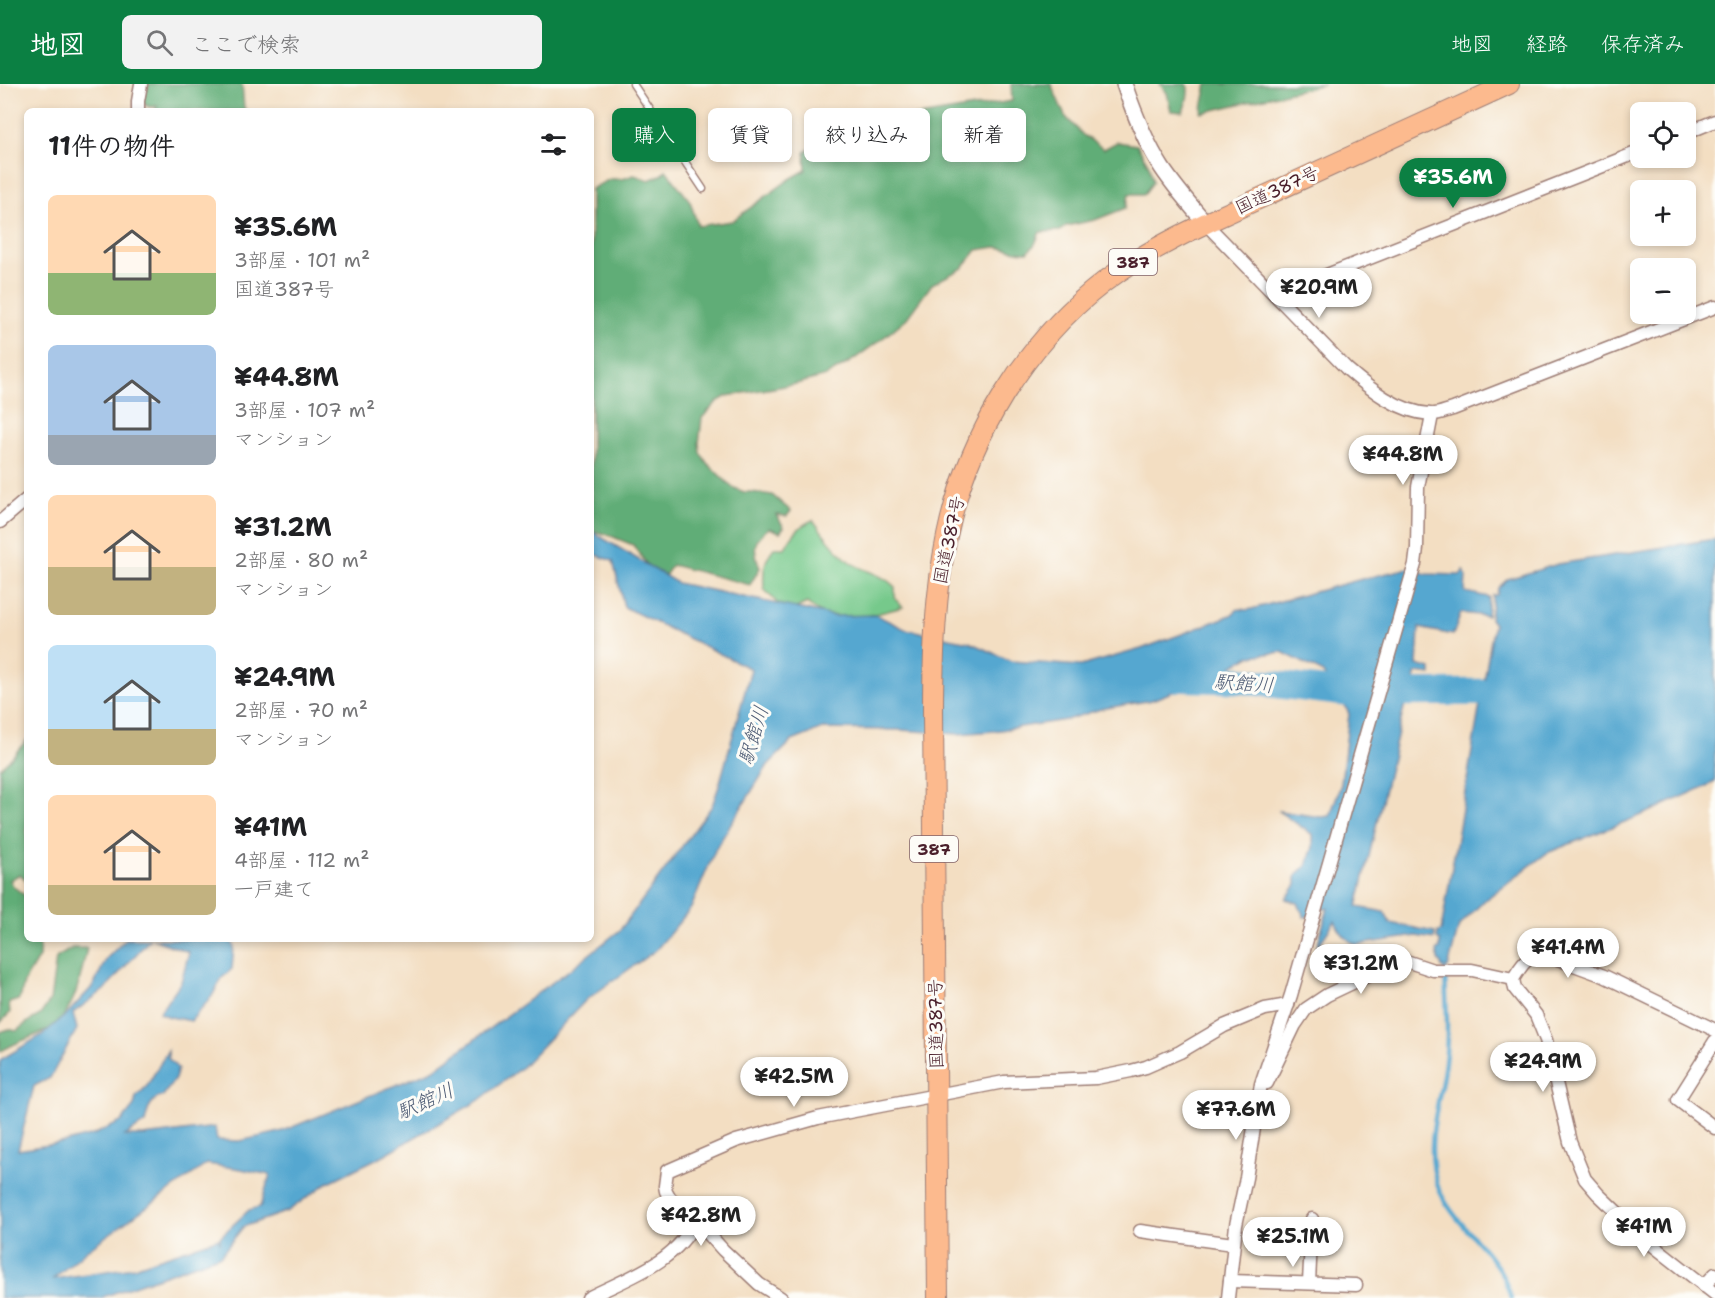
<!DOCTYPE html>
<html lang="ja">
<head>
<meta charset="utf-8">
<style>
  :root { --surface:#fff; --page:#f2f2f2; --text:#202124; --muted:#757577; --accent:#0b8043 }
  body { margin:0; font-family:"Shantell Sans","Klee One",sans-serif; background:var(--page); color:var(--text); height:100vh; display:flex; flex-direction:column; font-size:22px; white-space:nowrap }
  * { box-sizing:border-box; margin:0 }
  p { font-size:20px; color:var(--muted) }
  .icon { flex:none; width:33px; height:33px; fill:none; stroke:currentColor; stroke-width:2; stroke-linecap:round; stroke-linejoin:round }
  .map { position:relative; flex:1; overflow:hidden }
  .side { position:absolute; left:24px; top:24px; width:570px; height:834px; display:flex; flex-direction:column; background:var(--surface); border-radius:9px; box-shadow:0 3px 9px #0003 }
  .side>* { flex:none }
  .banner { position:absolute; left:612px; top:24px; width:570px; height:54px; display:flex; gap:12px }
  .controls { position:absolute; left:1630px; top:18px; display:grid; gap:12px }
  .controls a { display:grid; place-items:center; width:66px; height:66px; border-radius:9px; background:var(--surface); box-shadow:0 3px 9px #0003; font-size:30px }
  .price { position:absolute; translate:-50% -51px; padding:0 14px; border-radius:21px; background:#fff; color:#222; font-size:20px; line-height:39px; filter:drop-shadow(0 2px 3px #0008) }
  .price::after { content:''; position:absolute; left:50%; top:36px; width:18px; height:14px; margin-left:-9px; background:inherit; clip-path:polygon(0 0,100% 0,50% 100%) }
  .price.active { background:var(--accent); color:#fff }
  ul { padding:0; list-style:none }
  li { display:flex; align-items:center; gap:18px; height:150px; padding:0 24px }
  li span { display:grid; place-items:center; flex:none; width:168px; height:120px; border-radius:9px; color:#555 }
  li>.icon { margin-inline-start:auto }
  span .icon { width:72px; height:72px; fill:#fffc; stroke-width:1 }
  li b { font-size:26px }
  h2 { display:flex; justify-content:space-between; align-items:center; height:72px; padding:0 24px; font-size:26px }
  .pill { padding:0 21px; border-radius:9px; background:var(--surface); box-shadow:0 3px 9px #0003; font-size:21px; line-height:54px }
  .pill.active { background:var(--accent); color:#fff }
  header { display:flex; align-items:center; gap:36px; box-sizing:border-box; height:84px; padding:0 30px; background:var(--accent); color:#fff }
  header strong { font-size:28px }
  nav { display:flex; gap:33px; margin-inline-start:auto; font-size:21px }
  .search { width:420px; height:54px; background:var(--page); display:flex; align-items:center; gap:15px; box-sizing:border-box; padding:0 21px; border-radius:9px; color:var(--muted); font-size:22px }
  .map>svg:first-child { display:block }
  .green { fill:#76c98b; stroke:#60745b; stroke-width:1.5 }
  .forest { fill:#60ad77; stroke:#556651; stroke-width:1.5 }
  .water { fill:#54a7d0; stroke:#4f637e; stroke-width:1.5; fill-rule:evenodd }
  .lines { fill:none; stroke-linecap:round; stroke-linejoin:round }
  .stream { stroke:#54a7d0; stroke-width:4.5 }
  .river { stroke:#54a7d0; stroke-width:27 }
  .service-casing { stroke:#9e7e76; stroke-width:9 }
  .minor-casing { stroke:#9e7e76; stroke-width:15 }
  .tertiary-casing { stroke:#9e7e76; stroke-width:18 }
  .trunk-casing { stroke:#9e7e76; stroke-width:22 }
  .service { stroke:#fff; stroke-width:6 }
  .minor { stroke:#fff; stroke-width:12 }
  .tertiary { stroke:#fff; stroke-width:15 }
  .trunk { stroke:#fcba8e; stroke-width:20 }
  .labels { text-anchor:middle; stroke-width:6; stroke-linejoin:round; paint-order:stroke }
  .shield { fill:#fdfcf7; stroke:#806168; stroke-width:1.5 }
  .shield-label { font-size:16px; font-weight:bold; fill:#4a1f2b }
  .street-label { font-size:18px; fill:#4a1f2b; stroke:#fdfcf7 }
  .water-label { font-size:20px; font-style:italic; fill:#4e5c75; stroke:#fdfcf7 }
</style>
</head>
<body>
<header>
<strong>地図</strong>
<div class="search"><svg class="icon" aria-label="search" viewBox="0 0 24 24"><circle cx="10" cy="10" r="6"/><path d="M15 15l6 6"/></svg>ここで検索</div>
<nav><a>地図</a><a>経路</a><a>保存済み</a></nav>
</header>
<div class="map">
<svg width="1715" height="1214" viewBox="0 0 1715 1214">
  <rect width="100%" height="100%" fill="#fdfcf7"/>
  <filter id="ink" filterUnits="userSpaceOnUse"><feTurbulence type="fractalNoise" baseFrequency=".0167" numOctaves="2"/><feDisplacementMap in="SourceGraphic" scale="12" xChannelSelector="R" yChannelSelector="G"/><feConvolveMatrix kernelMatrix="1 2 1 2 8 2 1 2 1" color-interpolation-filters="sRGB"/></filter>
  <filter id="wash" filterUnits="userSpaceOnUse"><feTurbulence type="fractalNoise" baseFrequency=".008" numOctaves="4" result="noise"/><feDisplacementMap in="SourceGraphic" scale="24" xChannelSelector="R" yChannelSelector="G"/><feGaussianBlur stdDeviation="1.35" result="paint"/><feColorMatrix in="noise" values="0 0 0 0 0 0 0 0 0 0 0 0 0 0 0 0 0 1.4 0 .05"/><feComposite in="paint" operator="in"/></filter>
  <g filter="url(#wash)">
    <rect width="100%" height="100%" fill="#f3dec2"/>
    <path class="green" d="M 813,436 C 824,450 836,467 850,478 C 865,488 883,490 895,503 L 895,515 L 903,523 L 864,533 L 824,531 L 814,525 L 807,519 L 792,526 L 777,519 L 764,505 C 763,489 763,477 774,464 L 785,464 C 792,451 799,442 813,436 Z"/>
    <g class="forest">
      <path d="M 149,0 L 242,0 L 244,24 L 248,27 L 155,27 L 157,22 C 150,24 146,23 142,17 Z"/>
      <path d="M 1011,0 L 1051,0 L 1065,32 L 1083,51 L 1104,65 L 1117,58 L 1137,61 L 1149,81 L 1153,98 L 1144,110 L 1129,110 L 1126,124 L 1095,136 L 1066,142 L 1060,147 L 1040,148 L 1035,160 L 1028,168 L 1023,168 L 996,163 L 977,166 L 963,184 L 932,200 L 907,234 L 882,255 L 850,278 L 826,292 L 796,300 L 727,312 L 717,318 L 702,334 L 699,359 L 700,368 L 707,379 L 732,403 L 744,408 L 752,408 L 772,411 L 791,427 L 787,432 L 776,431 L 784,443 L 780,448 L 769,444 C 752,457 753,465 760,484 L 750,501 L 672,481 L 663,495 L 648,482 L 633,461 L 606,450 L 591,447 L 591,105 L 610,95 L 622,95 L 634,91 L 649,96 L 661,91 L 666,86 L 690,117 L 698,142 L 732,137 L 790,95 L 806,86 L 805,68 L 825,55 L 849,51 L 881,40 L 919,32 L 1012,17 Z"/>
      <path d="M 1160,0 L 1187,0 C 1190,9 1186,19 1183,28 L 1171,27 L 1167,9 Z"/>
      <polygon points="1207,0 1324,0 1201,29"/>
      <polygon points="27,656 27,797 20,790 10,796 14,803 27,813 27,855 40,855 39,873 24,898 21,912 18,916 9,919 10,929 0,939 0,684 12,673"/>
      <path d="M 72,864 L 87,864 C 80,895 75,934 43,948 C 28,955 13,959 0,968 L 0,948 L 9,945 L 16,947 L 28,938 L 40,931 L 50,917 L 56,874 Z"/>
    </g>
    <g class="water">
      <path d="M 591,447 L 677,499 L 834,532 L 876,531 L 905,545 L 969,558 L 1011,577 L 1081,582 L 1141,565 L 1182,550 L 1231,531 L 1238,525 L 1248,526 L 1362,495 L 1413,483 L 1425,490 L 1460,491 L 1464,486 L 1466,491 L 1465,508 L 1489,513 L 1487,532 L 1461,529 L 1453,551 L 1419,544 L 1417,581 L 1431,585 L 1431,591 L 1416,589 L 1413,598 L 1410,598 L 1357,823 L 1385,828 L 1390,839 L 1435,848 L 1434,855 L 1416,852 L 1356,861 C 1345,855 1340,848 1335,837 L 1316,865 L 1328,824 L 1311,828 L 1312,832 L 1304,833 L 1298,819 L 1286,815 L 1296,801 L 1296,792 L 1307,781 L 1313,763 L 1313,751 L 1278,727 L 1321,733 L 1330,732 L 1341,700 L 1349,630 L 1343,618 L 1322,588 L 1282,568 L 1250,572 L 1215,591 L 1152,616 L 1101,625 L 1066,636 L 994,647 L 958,650 L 900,646 L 822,645 L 792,657 L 768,681 L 716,764 L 691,824 L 656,866 L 586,916 L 522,983 L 478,1017 L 384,1071 L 327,1099 L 288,1127 L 243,1143 L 221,1171 L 100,1214 L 0,1214 L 0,976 L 42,951 L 67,930 L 93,902 L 107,874 L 126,855 L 150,855 L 104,906 L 73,929 L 77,945 L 50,994 L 34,1002 L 18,1066 L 66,1058 L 93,1051 L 121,1038 L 134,1022 L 136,1013 L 147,1002 L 168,966 L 168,974 L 178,985 L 175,995 L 163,1012 C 149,1016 148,1026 145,1039 L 125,1052 L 143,1052 L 215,1043 L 217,1056 L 240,1057 L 280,1048 L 433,986 L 572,884 L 620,846 L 712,722 L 719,702 L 751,585 L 624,523 L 613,477 L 591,469 ZM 207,1080 L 241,1085 L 270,1091 L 260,1123 L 249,1126 L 220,1153 L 220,1159 L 219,1154 L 134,1183 L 53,1195 L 87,1166 Z"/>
      <polygon points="1715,455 1715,698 1647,729 1547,769 1485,816 1459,842 1448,884 1442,884 1441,880 1438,876 1437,866 1440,865 1440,857 1437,855 1438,848 1441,847 1494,539 1490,535 1493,511 1497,511 1498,504 1508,495 1558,480"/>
      <polygon points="152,855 230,855 234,862 232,885 222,894 212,912 191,937 170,933 159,929 181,898 189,868"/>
    </g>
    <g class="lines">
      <path class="stream" d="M 1445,887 C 1446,917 1449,948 1445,978 C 1440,1019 1424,1058 1437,1100 C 1448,1132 1478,1154 1496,1181 C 1503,1190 1508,1203 1511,1214"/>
      <polyline class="river" points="1166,594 1238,596 1346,609 1520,608"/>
    </g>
  </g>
  <g filter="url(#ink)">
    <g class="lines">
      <defs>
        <polyline id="service" points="633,0 703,105"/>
        <g id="minor">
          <polyline points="138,27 138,17 141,0"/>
          <polyline points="1686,49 1715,37"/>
          <path d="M 1208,142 L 1347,285 C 1370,305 1398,328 1430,330 C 1438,331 1445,327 1453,325 L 1715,223"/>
          <polyline points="1276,211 1641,67"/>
          <polyline points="0,438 27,415"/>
          <path d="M 1715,946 L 1604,892 L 1547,871 C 1528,868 1522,881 1513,895 L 1515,905 L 1536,931 L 1546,956 L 1570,1058 L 1585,1095 L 1598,1110 L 1645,1155 L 1715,1210"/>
          <polyline points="1715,957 1678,1016 1715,1044"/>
          <polyline points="1267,999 1295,941 1306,925 1327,911 1390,881 1404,877 1409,878 1433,886 1472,886 1513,895"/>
          <polyline points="1140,1147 1233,1160"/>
          <polyline points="1230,1197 1356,1201"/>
          <polyline points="1309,1199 1312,1135"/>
          <polyline points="1704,1202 1715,1190"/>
          <path d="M 588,1214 C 627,1194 676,1179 696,1136"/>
          <polyline points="781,1214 759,1200 723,1166 696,1136 670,1114 666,1107 665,1102 667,1087 736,1057 818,1034 1004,998 1096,994 1131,987 1146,983 1180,968 1224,942 1265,925 1288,921"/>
          <polyline points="1228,1214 1236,1141 1246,1094 1261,1000 1291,911 1415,480 1417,464 1418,403 1432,331"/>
        </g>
        <path id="tertiary" d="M 1124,0 C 1134,29 1145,58 1162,84 C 1176,105 1192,123 1208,142"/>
        <path id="trunk" d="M 938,1214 L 933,628 C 933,569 935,510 947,452 C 967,354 1025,259 1104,198 C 1136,174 1170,156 1206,139 L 1509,0"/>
      </defs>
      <use href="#service" class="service-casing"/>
      <use href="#minor" class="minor-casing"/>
      <use href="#tertiary" class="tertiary-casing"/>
      <use href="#trunk" class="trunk-casing"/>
      <use href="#service" class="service"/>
      <use href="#minor" class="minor"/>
      <use href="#tertiary" class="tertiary"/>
      <use href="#trunk" class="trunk"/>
    </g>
  </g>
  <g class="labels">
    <g class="shield">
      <rect x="1109" y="165" width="48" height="26" rx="4.5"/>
      <rect x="910" y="752" width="48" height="26" rx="4.5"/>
    </g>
    <g class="shield-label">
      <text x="1133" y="184">387</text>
      <text x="934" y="771">387</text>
    </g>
    <g class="street-label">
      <text transform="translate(1277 106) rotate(-25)" y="6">国道387号</text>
      <text transform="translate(949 456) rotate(-78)" y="6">国道387号</text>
      <text transform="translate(936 940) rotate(-91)" y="6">国道387号</text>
    </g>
    <g class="water-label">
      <text transform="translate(1244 599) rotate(4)" y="7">駅館川</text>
      <text transform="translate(753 651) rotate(-73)" y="7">駅館川</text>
      <text transform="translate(425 1017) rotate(-24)" y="7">駅館川</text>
    </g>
  </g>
</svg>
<div class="controls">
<a><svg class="icon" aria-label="locate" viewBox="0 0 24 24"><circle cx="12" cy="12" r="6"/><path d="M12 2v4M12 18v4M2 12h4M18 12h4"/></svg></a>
<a>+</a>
<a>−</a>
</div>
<b class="price active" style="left:1453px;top:125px">¥35.6M</b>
<b class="price" style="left:1319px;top:235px">¥20.9M</b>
<b class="price" style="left:1403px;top:402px">¥44.8M</b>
<b class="price" style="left:1568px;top:895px">¥41.4M</b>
<b class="price" style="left:1361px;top:911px">¥31.2M</b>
<b class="price" style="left:1543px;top:1009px">¥24.9M</b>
<b class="price" style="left:794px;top:1024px">¥42.5M</b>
<b class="price" style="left:1236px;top:1057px">¥77.6M</b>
<b class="price" style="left:701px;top:1163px">¥42.8M</b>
<b class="price" style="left:1644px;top:1174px">¥41M</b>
<b class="price" style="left:1293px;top:1184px">¥25.1M</b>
<div class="banner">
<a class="pill active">購入</a>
<a class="pill">賃貸</a>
<a class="pill">絞り込み</a>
<a class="pill">新着</a>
</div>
<section class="side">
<h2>11件の物件<svg class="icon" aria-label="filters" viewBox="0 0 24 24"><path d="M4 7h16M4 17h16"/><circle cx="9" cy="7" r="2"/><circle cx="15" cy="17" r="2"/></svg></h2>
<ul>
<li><span style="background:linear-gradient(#ffd9b3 65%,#8fb573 0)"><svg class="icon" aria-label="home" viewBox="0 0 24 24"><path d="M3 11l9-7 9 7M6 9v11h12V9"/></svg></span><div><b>¥35.6M</b><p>3部屋 · 101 m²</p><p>国道387号</p></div></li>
<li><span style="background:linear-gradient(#a9c7e8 75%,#9aa5b1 0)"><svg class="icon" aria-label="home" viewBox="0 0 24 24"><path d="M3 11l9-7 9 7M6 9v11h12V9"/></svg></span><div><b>¥44.8M</b><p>3部屋 · 107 m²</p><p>マンション</p></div></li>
<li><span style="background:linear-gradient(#ffd9b3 60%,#c2b280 0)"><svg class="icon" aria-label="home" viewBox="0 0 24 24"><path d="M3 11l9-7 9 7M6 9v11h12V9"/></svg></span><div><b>¥31.2M</b><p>2部屋 · 80 m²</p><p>マンション</p></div></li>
<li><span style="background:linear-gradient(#bfe0f5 70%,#c2b280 0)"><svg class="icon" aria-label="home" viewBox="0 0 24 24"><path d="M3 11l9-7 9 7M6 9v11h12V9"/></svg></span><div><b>¥24.9M</b><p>2部屋 · 70 m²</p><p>マンション</p></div></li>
<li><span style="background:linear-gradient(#ffd9b3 75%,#c2b280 0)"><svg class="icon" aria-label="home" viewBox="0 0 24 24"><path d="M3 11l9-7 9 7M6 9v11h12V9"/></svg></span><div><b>¥41M</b><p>4部屋 · 112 m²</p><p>一戸建て</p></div></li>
</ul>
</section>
</div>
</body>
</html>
